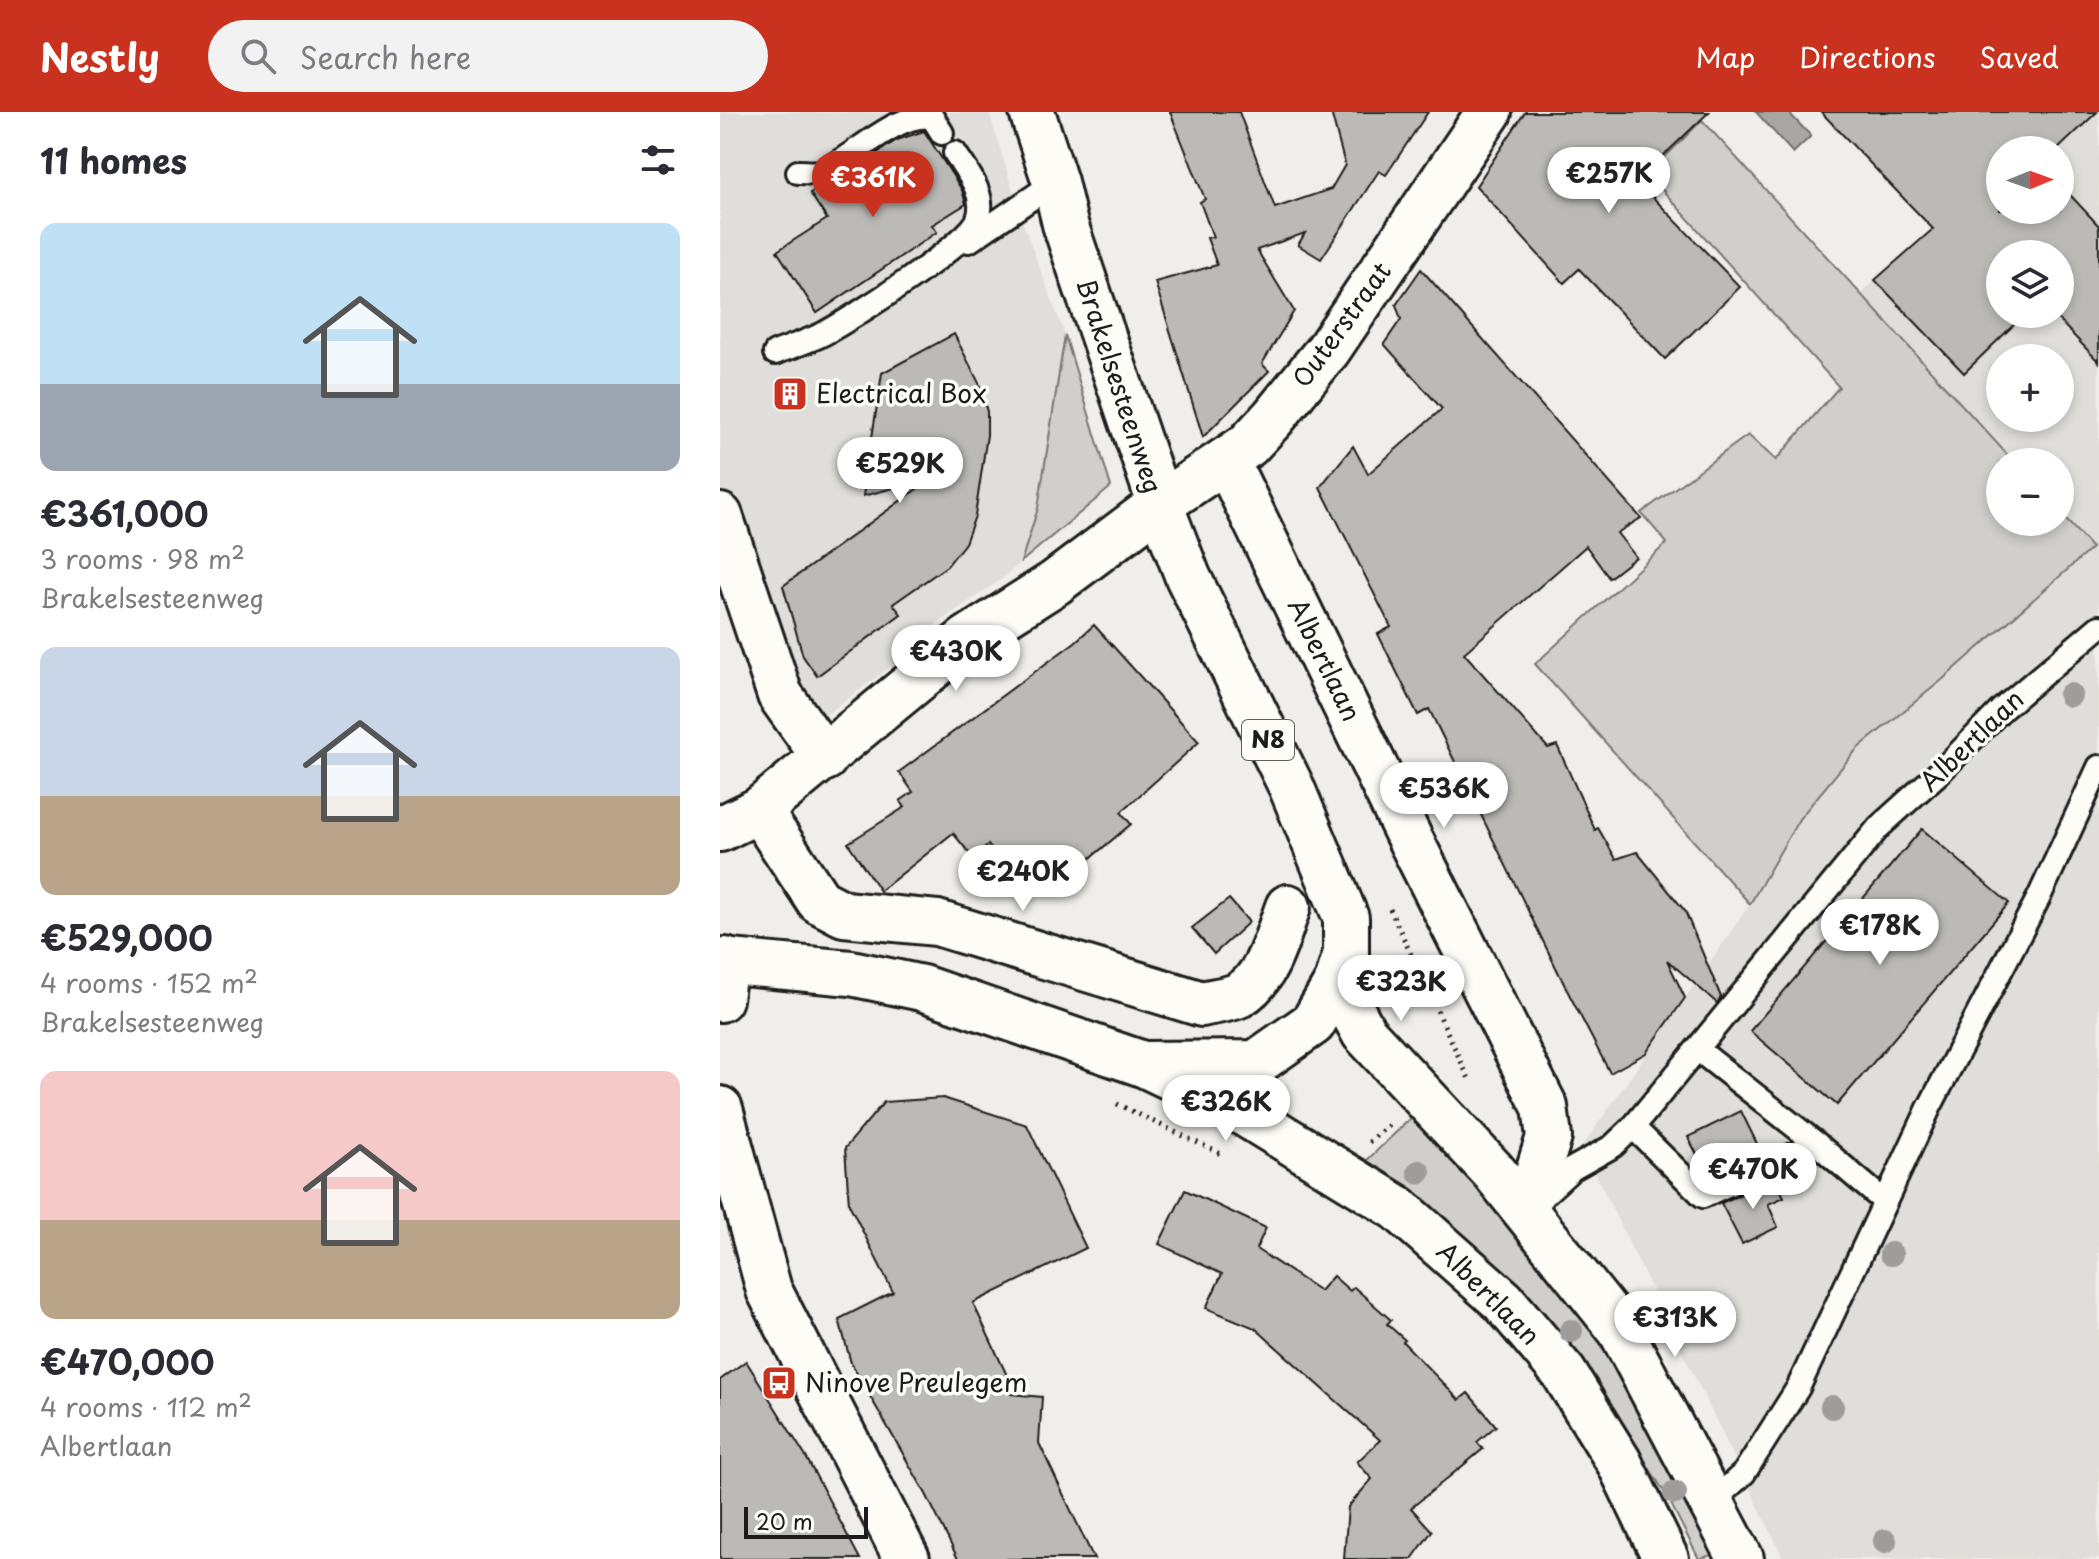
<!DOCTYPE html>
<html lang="en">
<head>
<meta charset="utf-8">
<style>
  :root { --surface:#fff; --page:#f2f2f3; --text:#2b2b33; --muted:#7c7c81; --accent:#c8321e }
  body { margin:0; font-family:"Playpen Sans",sans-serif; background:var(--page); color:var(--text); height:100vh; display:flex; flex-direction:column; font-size:30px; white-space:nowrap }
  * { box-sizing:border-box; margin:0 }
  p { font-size:26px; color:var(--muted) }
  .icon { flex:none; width:44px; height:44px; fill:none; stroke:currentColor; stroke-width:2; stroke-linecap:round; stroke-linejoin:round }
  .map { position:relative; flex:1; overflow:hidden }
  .details { display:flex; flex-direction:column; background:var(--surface); width:720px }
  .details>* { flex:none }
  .needle { width:52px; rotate:89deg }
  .tools { position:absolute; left:1266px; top:24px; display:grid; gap:16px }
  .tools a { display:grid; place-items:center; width:88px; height:88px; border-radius:50%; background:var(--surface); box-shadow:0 4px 12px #0003; font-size:40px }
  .scale { position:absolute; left:24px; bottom:20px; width:124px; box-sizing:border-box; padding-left:8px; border:4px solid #1c1c1c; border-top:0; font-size:22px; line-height:28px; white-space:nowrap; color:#1c1c1c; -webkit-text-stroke:6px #fdfcf7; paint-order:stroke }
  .price { position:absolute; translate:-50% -68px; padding:0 18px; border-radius:28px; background:#fff; color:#222; font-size:26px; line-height:52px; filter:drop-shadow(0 2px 4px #0008) }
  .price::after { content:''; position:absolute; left:50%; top:48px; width:24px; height:18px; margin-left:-12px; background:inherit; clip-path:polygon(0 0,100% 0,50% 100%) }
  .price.current { background:var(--accent); color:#fff }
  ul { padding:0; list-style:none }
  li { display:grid; align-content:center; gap:16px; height:424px; padding:0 40px }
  li span { display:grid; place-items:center; height:248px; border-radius:16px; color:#555 }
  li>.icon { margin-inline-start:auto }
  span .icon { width:144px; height:144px; fill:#fffc; stroke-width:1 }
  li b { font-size:34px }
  h2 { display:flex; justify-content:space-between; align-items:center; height:96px; padding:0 40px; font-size:34px }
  header { display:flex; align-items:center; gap:48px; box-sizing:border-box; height:112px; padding:0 40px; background:var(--accent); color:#fff }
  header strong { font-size:38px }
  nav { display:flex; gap:44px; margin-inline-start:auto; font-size:28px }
  .search { width:560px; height:72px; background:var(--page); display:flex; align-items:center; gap:20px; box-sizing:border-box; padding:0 28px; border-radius:44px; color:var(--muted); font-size:30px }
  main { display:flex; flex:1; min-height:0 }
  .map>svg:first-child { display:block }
  .built { fill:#e0deda; fill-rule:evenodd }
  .green { fill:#d0cfcc; stroke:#767674; stroke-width:2 }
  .water { fill:#a8a7a3; stroke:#706f6d; stroke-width:2 }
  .building { fill:#bbbab6; stroke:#1c1c1c; stroke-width:2 }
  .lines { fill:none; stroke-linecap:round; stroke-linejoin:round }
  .lane-casing { stroke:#1c1c1c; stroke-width:28 }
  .street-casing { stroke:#1c1c1c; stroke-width:50 }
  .secondary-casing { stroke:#1c1c1c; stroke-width:50 }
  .primary-casing { stroke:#1c1c1c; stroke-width:50 }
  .path { stroke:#1c1c1c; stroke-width:5; stroke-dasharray:2 6; stroke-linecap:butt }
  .lane { stroke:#fdfcf7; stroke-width:22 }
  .street { stroke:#fdfcf7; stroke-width:44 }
  .secondary { stroke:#fdfcf7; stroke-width:44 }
  .primary { stroke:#fdfcf7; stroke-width:44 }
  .tree { fill:#9e9d9b }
  .labels { text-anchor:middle; stroke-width:7; stroke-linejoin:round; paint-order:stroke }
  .shield { fill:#fdfcf7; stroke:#605f5e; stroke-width:2 }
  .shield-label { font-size:24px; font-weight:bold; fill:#1c1c1c }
  .street-label { font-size:26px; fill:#1c1c1c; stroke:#fdfcf7 }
  .poi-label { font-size:26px; fill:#1c1c1c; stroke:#fdfcf7; text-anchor:start }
</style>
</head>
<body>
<header>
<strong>Nestly</strong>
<div class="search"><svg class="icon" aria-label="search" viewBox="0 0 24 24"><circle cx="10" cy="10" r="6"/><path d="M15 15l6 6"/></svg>Search here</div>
<nav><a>Map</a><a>Directions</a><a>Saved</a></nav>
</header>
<main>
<section class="details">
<h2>11 homes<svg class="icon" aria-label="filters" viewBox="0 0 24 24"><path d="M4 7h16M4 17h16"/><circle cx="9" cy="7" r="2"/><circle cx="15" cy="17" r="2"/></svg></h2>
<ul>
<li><span style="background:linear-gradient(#bfe0f5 65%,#9aa5b1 0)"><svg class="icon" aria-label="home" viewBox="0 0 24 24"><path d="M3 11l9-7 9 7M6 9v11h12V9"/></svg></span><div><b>€361,000</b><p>3 rooms · 98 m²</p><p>Brakelsesteenweg</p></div></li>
<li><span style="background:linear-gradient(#c9d6e8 60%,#b9a48a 0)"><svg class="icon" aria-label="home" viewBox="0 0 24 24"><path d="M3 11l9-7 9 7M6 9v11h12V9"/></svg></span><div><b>€529,000</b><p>4 rooms · 152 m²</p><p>Brakelsesteenweg</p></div></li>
<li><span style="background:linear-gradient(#f6c9c9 60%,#b9a48a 0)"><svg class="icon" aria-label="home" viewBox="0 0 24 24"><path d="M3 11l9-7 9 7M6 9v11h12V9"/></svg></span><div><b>€470,000</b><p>4 rooms · 112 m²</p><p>Albertlaan</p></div></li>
</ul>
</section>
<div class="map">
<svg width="1379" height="1447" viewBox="0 0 1379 1447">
  <rect width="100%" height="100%" fill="#f0eeea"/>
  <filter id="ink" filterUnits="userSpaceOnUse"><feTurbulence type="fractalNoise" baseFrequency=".0125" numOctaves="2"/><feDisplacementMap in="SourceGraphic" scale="16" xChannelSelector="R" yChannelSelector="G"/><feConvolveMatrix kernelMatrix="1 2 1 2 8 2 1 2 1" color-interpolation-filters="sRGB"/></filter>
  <g filter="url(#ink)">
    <g class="built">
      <polygon points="0,0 269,0 302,109 345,223 318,396 301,450 282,467 213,514 202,532 100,607 0,457"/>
      <path d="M 1101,0 L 1379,0 L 1379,1447 L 1064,1447 L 862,1035 L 1030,792 L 1079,707 L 1137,637 L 1222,568 L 1372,436 L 1340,401 L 1340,350 L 1294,350 L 1140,182 L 1213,117 ZM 1280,38 L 1340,38 L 1340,98 L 1280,98 ZM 1280,142 L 1340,142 L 1340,202 L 1280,202 ZM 1280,246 L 1340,246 L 1340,306 L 1280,306 Z"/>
    </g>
    <g class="green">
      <polygon points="982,8 1294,350 1280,350 1280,410 1340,410 1340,401 1372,436 1222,568 1137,637 1079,707 1030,792 815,552 947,431 921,401 1028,323 1056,348 1119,275 928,62"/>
      <polygon points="345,223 391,375 301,450 318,396"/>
      <polygon points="692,1005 732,1045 822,1149 897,1246 995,1442 979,1447 948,1386 885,1286 643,1052"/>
    </g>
    <polygon class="water" points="1036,0 1068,0 1091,24 1073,41"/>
    <g class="building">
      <polygon points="450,0 519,0 555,96 611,77 625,53 611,0 708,0 666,63 659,59 601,147 578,133 585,121 537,138 574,199 542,252 549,259 483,325 435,170 497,153 487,126 493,125 480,90 485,87"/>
      <polygon points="805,0 989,0 917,69 1020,175 945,247 859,157 844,171 756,74"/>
      <polygon points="1101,0 1377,0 1337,38 1280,38 1280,98 1340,98 1340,72 1379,114 1379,250 1333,202 1340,202 1340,142 1280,142 1280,202 1305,202 1244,261 1155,168 1213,117"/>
      <polygon points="204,19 242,78 246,92 212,113 217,120 97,201 57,139 107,107 90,81 122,64 177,28"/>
      <polygon points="701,157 921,406 897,421 916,445 889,466 866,434 744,541 828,636 837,633 875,718 878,716 896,747 917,740 965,799 1001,885 997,891 947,848 965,886 926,941 890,961 849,882 709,597 698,603 658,522 671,515 600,375 633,334 648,362 722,297 664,232 681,207 676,193"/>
      <polygon points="234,222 260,273 267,300 267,323 255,404 245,431 227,454 173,492 181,502 97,564 83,544 63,474 212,366 143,384 162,261"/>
      <polygon points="374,513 479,630 401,700 411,712 336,775 304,736 283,752 268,733 254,747 233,721 160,779 128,731 185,695 180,689 193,680 179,660 355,530"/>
      <polygon points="1202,717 1289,791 1117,993 1030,919"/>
      <polygon points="509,787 529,810 494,842 472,816"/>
      <polygon points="223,986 307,1013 366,1136 253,1191 291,1272 291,1282 322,1285 319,1331 374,1447 238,1447 206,1382 131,1251 119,1207 173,1180 129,1092 125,1036 164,990"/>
      <polygon points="1021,999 1042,1042 989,1066 968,1025"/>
      <polygon points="1055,1067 1064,1085 1048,1092 1058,1115 1022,1132 1001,1091"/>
      <polygon points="465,1078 546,1116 536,1137 600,1179 613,1164 630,1179 634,1175 671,1208 667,1212 685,1228 683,1230 739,1288 748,1281 776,1314 757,1330 763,1337 691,1396 712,1419 692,1447 624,1447 628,1395 652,1367 637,1350 660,1328 535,1216 486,1196 502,1162 439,1132"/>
      <polygon points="26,1249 86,1345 140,1447 0,1447 0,1268"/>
    </g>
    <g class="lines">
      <defs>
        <g id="lane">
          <path d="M 78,60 C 86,60 95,62 102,59 C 135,45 176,0 212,5 L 222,21"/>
          <polyline points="249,129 335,70"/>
          <path d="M 55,241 C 70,235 86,230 101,223 C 129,209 249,132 258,107 C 267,83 247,60 235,41"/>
          <polyline points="977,937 1097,1032 1165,1090"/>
          <polyline points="913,1015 983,1084 1097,1032"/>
          <polyline points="818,1088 852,1057 893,1034 913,1015 1159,715 1222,658 1281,598 1379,515"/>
          <polyline points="993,1389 1024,1361 1078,1276 1209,996 1319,785 1379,655"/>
        </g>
        <g id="street">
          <polyline points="506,348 690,727 825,995 829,1025 806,1098"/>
          <polyline points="0,404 60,583 105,646"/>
          <path d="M 39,698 L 99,789 L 124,802 L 217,811 L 482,892 C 493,889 509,888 519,883 C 548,867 557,824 568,795"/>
          <polyline points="0,717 39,698 247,527 335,471 440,392"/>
          <polyline points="0,887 5,848"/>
          <polyline points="0,997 49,1178 187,1447"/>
        </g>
        <g id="secondary">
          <polyline points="440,392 528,333 553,306 608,238 769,0"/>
          <polyline points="617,870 644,921 774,1060 901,1219 1021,1447"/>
          <polyline points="423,952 517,997 678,1096 783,1189 844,1261 899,1350 946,1447"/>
        </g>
        <polyline id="primary" points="0,849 131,861 202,876 423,952 536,951 593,911 617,870 626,841 626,806 571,674 468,465 440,392 345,112 335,70 312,0"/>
      </defs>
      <use href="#lane" class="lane-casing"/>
      <use href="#street" class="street-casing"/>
      <use href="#secondary" class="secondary-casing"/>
      <use href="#primary" class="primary-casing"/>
      <g class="path">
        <polyline points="670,797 750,969"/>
        <polyline points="397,992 503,1043"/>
        <polyline points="649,1030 672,1010"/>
      </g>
      <use href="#lane" class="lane"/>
      <use href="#street" class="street"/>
      <use href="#secondary" class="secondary"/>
      <use href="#primary" class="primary"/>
    </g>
    <g class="tree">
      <circle cx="1350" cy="583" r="12"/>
      <circle cx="699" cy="1060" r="12"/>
      <circle cx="1171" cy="1142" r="12"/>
      <circle cx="851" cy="1219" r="12"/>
      <circle cx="1112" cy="1295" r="12"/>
      <circle cx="955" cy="1381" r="12"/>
      <circle cx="1165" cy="1429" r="12"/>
    </g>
  </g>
  <defs>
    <symbol id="building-square" viewBox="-11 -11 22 22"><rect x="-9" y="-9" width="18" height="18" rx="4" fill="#c8321e" stroke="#fdfcf7"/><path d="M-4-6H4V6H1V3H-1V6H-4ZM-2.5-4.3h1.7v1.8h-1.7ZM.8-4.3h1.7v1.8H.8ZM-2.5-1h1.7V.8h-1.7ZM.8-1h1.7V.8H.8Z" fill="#fff"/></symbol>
    <symbol id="bus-square" viewBox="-11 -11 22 22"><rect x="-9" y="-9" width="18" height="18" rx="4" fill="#c8321e" stroke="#fdfcf7"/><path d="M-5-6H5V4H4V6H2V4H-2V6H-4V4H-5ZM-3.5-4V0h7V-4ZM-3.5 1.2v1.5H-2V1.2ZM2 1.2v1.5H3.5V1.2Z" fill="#fff"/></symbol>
  </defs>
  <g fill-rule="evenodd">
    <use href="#building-square" x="50" y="262" width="40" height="40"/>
    <use href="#bus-square" x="39" y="1251" width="40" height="40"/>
  </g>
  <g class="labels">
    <rect class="shield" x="522" y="608" width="52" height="40" rx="6"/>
    <g class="shield-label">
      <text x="548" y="636">N8</text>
    </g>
    <g class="street-label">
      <text transform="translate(622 213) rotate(-54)" y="9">Outerstraat</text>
      <text transform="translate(399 274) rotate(72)" y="9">Brakelsesteenweg</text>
      <text transform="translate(604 548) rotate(64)" y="9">Albertlaan</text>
      <text transform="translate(1252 629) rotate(-44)" y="9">Albertlaan</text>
      <text transform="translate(768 1182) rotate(45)" y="9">Albertlaan</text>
    </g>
    <g class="poi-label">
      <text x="96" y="291">Electrical Box</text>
      <text x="85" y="1280">Ninove Preulegem</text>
    </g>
  </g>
</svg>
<div class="tools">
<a><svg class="needle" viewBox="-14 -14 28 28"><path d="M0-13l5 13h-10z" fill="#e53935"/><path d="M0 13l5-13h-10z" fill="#7c7c81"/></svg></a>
<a><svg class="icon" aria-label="layers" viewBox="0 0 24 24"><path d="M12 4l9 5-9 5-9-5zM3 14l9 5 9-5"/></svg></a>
<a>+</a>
<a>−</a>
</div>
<div class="scale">20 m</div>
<b class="price" style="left:889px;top:103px">€257K</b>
<b class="price current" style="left:153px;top:107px">€361K</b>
<b class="price" style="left:180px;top:393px">€529K</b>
<b class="price" style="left:236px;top:581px">€430K</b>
<b class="price" style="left:724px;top:718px">€536K</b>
<b class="price" style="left:303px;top:801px">€240K</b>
<b class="price" style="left:1160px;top:855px">€178K</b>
<b class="price" style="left:681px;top:911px">€323K</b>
<b class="price" style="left:506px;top:1031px">€326K</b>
<b class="price" style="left:1033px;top:1099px">€470K</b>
<b class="price" style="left:955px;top:1247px">€313K</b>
</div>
</main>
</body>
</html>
